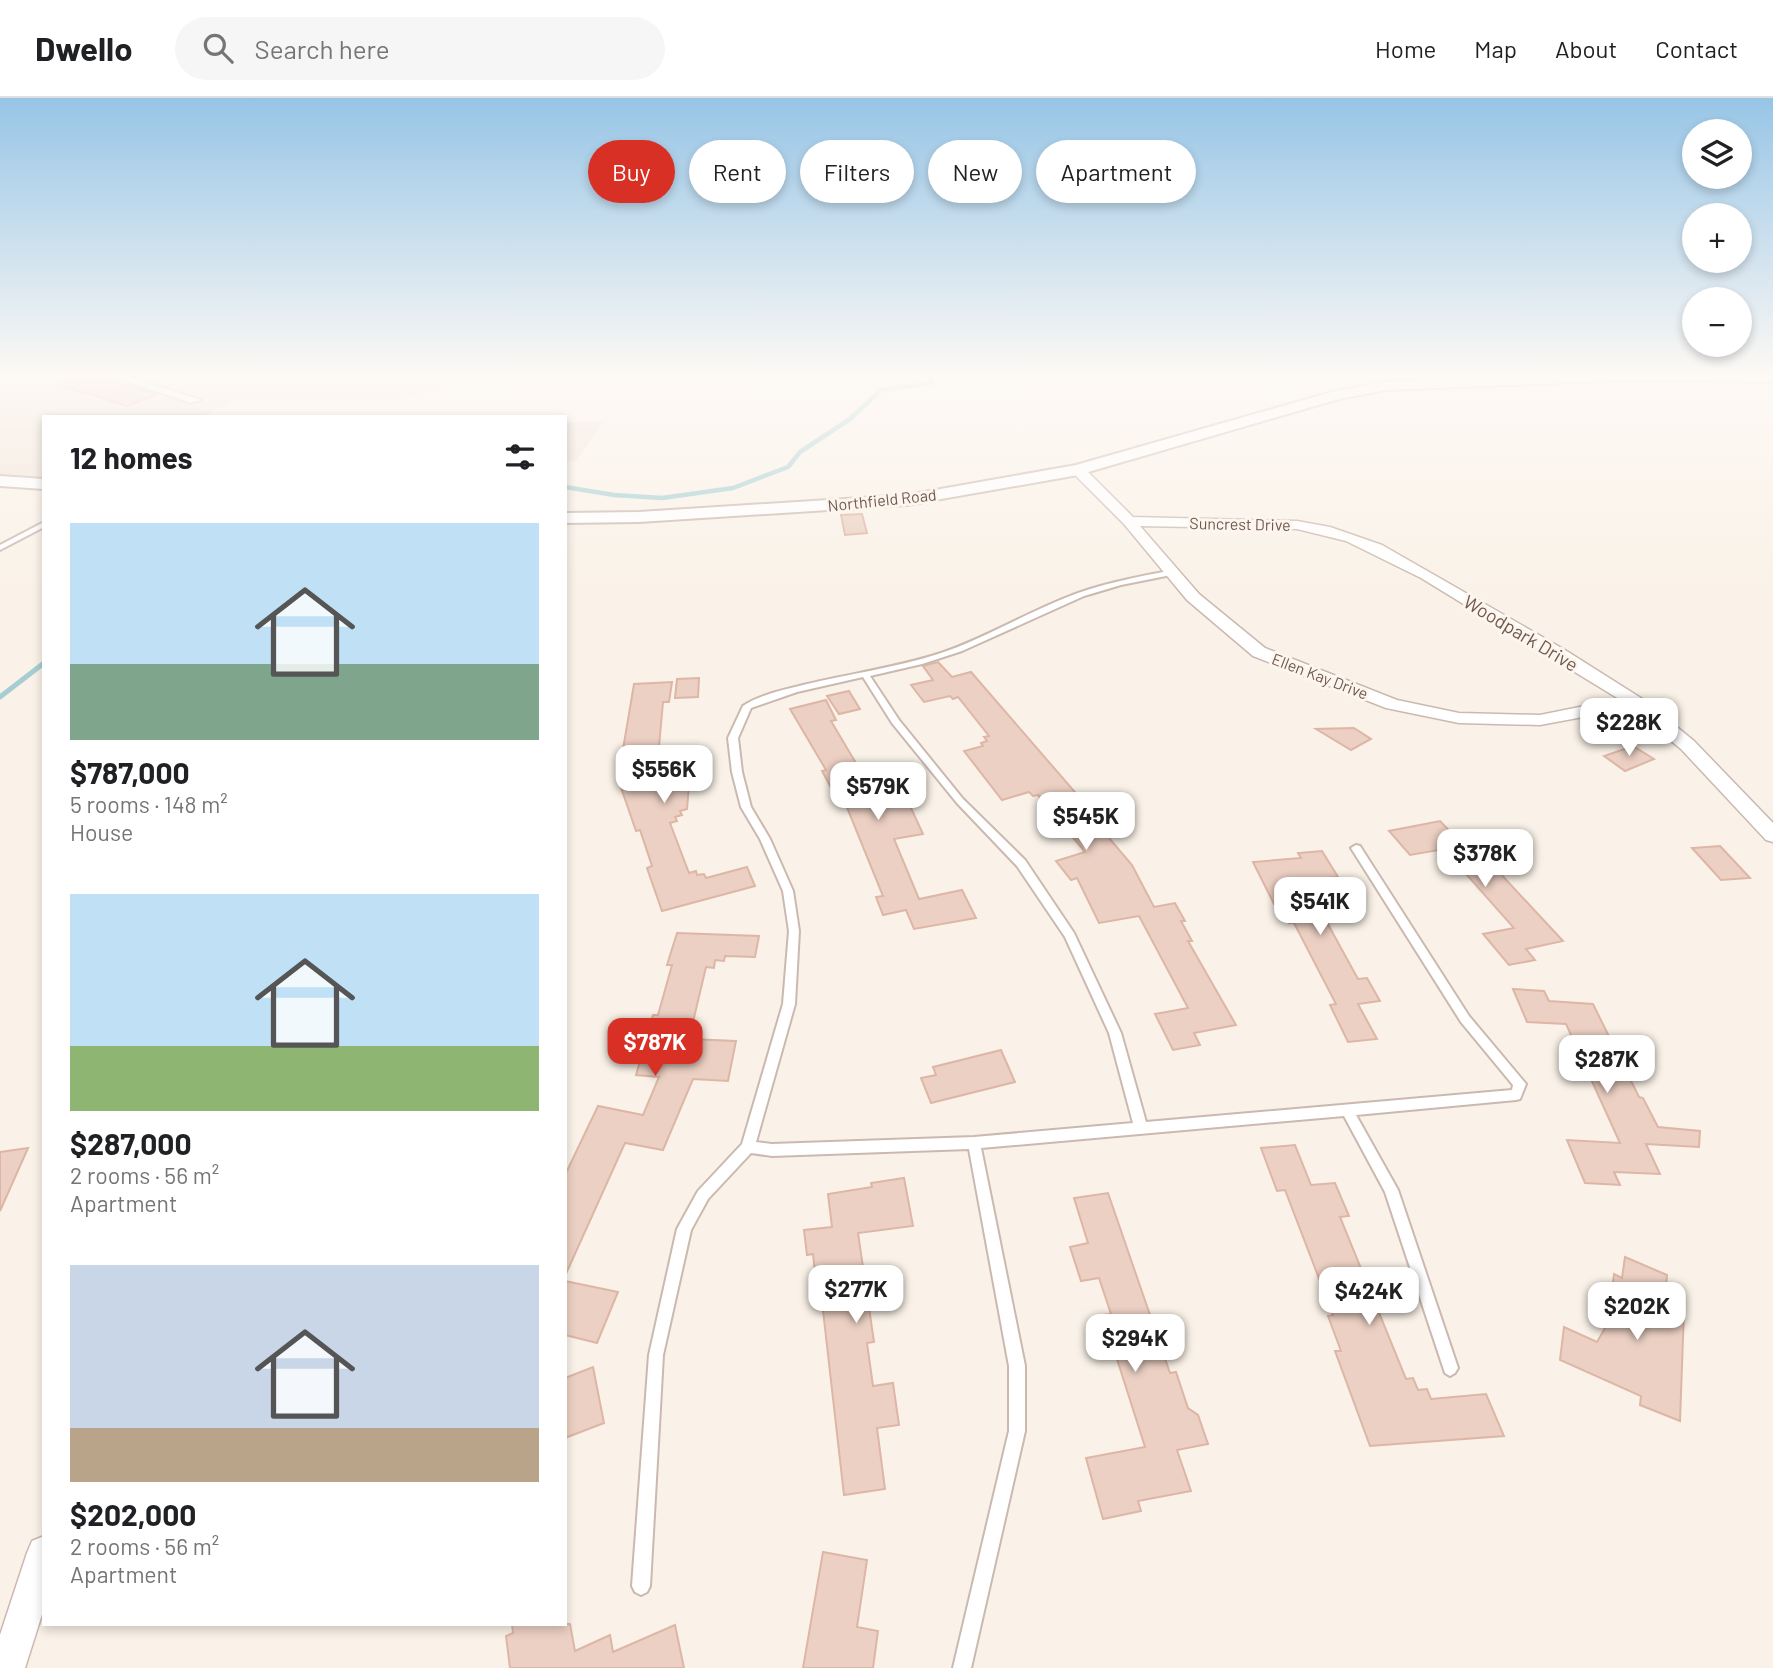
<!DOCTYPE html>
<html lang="en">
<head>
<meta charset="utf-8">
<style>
  :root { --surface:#fff; --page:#f6f6f6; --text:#202124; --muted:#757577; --line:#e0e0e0; --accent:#d93025 }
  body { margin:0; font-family:Barlow,sans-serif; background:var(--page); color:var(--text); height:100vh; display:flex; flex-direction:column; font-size:26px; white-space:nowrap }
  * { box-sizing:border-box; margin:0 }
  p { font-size:23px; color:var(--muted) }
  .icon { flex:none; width:38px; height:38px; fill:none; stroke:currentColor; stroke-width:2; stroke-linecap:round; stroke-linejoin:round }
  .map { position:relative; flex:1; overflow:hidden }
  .side { position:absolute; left:42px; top:317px; width:525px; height:1211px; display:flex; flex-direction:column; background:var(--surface); border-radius:0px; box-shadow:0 4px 10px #0003 }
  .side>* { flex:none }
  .top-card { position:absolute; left:588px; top:42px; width:665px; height:63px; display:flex; gap:14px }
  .controls { position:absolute; left:1682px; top:21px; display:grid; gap:14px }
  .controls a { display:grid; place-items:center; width:70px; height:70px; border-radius:50%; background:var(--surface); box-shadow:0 4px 10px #0003; font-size:35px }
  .price { position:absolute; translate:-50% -60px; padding:0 16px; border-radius:14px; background:#fff; color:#222; font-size:23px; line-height:46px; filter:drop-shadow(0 2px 4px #0008) }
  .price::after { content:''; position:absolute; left:50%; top:42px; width:21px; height:16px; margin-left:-10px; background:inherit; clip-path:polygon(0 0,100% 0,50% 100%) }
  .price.current { background:var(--accent); color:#fff }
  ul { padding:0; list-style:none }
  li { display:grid; align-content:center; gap:14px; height:371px; padding:0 28px }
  li span { display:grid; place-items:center; height:217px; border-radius:0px; color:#555 }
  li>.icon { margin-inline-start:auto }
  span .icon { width:126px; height:126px; fill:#fffc; stroke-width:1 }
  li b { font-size:30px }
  h2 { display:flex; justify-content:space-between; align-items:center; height:84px; padding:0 28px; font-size:30px }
  .pill { padding:0 24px; border-radius:32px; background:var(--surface); box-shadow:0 4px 10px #0003; font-size:24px; line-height:63px }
  .pill.current { background:var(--accent); color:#fff }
  header { display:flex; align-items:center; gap:42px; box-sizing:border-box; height:98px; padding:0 35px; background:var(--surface); border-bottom:2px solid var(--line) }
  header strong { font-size:33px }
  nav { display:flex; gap:38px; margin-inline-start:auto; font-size:24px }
  .search { width:490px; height:63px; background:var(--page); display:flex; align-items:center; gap:18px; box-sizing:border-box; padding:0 24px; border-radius:38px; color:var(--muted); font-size:26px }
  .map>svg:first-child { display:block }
  .residential { fill:#f1e3d7 }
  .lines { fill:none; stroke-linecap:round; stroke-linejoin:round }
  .stream-far1 { stroke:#a6ced2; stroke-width:4.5 }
  .stream { stroke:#a6ced2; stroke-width:5 }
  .building { fill:#ecd0c3; stroke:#ddb6a5; stroke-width:2 }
  .service-casing { stroke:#cbb9af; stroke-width:4 }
  .minor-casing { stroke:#cbb9af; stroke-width:3 }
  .tertiary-casing { stroke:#cbb9af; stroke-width:4 }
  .secondary-casing { stroke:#cfbbb0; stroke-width:3 }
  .service { fill:#fff; fill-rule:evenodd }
  .minor { fill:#fff; fill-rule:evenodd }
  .tertiary { fill:#fff; fill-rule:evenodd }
  .secondary { fill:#fff; fill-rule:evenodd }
  .labels { text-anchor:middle; stroke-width:6; stroke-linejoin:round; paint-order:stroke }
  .far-street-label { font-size:16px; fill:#71594f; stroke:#fdf6ee }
  .street-label { font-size:19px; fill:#71594f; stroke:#fdf6ee }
</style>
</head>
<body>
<header>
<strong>Dwello</strong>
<div class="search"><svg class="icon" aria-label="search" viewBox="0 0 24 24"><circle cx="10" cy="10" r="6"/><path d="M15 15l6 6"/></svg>Search here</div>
<nav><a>Home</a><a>Map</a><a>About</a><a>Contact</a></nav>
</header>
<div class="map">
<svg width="1773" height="1570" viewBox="0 0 1773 1570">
  <rect width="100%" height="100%" fill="#faf2e8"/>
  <g class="residential">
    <polygon points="12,275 494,275 400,301 237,302 204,318 44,318 44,379 0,377 0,279"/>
    <polygon points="565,324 603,324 576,363 565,364"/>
  </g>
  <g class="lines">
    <g class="stream-far1">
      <polyline points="971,275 989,275"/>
      <polyline points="565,389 614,397 662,400 733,390 788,369 800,354 850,321 881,292 932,285 928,275"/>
    </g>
    <polyline class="stream" points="0,599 44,565"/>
  </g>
  <g class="building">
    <polygon points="91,276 151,294 157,296 127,308 60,287"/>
    <polygon points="862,416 867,435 845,437 841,417"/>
    <polygon points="938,564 952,579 971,574 1080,700 1076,701 1132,767 1154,809 1175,805 1185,823 1181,823 1192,843 1188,843 1236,927 1194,935 1200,947 1173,952 1155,916 1188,910 1139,818 1099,825 1077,780 1071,782 1056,763 1085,754 1038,697 1033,698 1029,694 1002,702 964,653 983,648 981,645 987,643 984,639 989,638 958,599 953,601 950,598 924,604 911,587 933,582 923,568"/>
    <polygon points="699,580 698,599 675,600 677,581"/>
    <polygon points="672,584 669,604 663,604 658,660 660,660 660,665 691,663 687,711 680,713 682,717 675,719 677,723 670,725 689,775 696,773 697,777 704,776 706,780 747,769 755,788 662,813 647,770 652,768 640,732 636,733 618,681 634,586"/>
    <polygon points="849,593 860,611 839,616 827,598"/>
    <polygon points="826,602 836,622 831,623 863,677 867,676 870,681 898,673 912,695 905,697 923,736 894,741 919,801 962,792 976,820 914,831 906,812 883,817 876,799 883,798 846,707 841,708 822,673 826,672 790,611"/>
    <polygon points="1354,630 1371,641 1351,652 1316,631"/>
    <polygon points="1633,648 1654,661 1625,673 1604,658"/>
    <polygon points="1440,723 1457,741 1473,738 1502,770 1496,771 1563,843 1526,851 1535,862 1509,867 1483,836 1514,830 1444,751 1410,757 1389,733"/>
    <polygon points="1720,748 1750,780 1721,782 1692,750"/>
    <polygon points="1322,753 1338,779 1306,782 1310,788 1307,788 1358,881 1367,880 1380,903 1358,906 1377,941 1348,944 1330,907 1336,906 1294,825 1289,825 1279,806 1274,806 1253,764 1301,760 1298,755"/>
    <polygon points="677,835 759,838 755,859 725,858 724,863 715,862 714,870 706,869 689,941 736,943 728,983 693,981 663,1052 625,1045 565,1178 565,1077 598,1008 643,1017 659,979 636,977 653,917 658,917 672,867 667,867"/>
    <polygon points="1513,891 1544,893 1549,903 1593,906 1639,999 1643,1000 1658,1029 1700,1033 1699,1049 1646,1046 1660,1076 1614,1074 1620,1087 1585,1085 1567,1042 1620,1045 1566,926 1527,924"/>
    <polygon points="1001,952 1015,984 931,1005 921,980 936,977 933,969"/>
    <polygon points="1295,1047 1311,1087 1335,1085 1349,1118 1340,1119 1406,1281 1413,1280 1418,1292 1427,1291 1431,1301 1486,1296 1504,1338 1370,1348 1335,1253 1341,1253 1328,1218 1333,1217 1285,1092 1277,1093 1261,1050"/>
    <polygon points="28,1050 0,1113 0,1054"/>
    <polygon points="904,1080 913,1128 858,1135 874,1244 867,1245 873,1288 893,1285 899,1327 877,1330 885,1391 844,1397 821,1195 817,1195 813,1156 807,1157 804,1132 832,1129 828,1096 872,1089 871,1085"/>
    <polygon points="1108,1095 1170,1275 1176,1274 1188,1310 1198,1317 1208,1346 1177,1352 1191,1393 1138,1403 1141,1413 1103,1421 1086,1360 1145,1349 1103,1217 1111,1216 1099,1180 1081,1183 1070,1149 1088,1145 1074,1100"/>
    <polygon points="1625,1159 1667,1177 1665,1204 1684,1212 1680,1323 1640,1307 1641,1298 1560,1262 1564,1229 1597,1244 1616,1211 1610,1209 1614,1176 1622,1180"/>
    <polygon points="565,1183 618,1194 597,1245 565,1237"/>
    <polygon points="593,1269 604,1325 565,1340 565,1280"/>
    <polygon points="823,1454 867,1462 857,1529 878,1533 873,1570 803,1570"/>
    <polygon points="512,1526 570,1526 575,1553 610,1537 613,1554 675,1527 684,1570 510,1570 506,1538 513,1535"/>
  </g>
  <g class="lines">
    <defs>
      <g id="service">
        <polygon points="44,424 44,429 0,452 0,447"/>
        <path d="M 1173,472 L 1176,472 L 1176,476 L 1121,487 L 1084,498 L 962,553 L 922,566 L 870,578 L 899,622 L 963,701 L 1025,762 L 1074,835 L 1121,935 L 1146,1024 L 1512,992 L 1513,987 L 1461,924 L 1351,750 L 1356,747 L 1360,748 L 1469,918 L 1526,986 L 1520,1001 L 1516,1002 L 1356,1017 L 1398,1092 L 1458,1270 L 1455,1275 L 1450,1278 L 1445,1275 L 1385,1094 L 1344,1018 L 981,1050 L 1025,1268 L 1025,1333 L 971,1570 L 953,1570 L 1009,1333 L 1009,1268 L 969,1051 L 772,1058 L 751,1055 L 708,1101 L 691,1132 L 663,1257 L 650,1488 L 647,1494 L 641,1497 L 635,1494 L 632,1488 L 649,1257 L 677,1131 L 698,1093 L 742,1046 L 783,906 L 789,833 L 783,793 L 760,741 L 741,709 L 732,674 L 728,640 L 743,608 C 759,597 783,592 803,587 C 848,576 894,570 938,556 C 982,542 1022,517 1065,500 C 1099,486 1137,479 1173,472 ZM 863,579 L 892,625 L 957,705 L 1017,768 L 1065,839 L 1109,935 L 1133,1025 L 974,1039 L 772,1046 L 756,1044 L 795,906 L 799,833 L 793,793 L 770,741 L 751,709 L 742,674 L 738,640 L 751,610 L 797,594 Z"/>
      </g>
      <g id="minor">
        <polygon points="102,275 118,275 201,302 191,305"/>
        <path d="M 1073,369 L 1083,369 L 1133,419 L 1297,423 L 1330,429 L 1382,447 L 1565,552 L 1644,602 L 1694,643 L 1773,725 L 1773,744 L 1766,742 L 1681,651 L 1631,610 L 1540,627 L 1459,625 L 1386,610 L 1253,558 L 1187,502 L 1124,426 L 1073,375 ZM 1140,428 L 1297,431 L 1346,443 L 1421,480 L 1619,601 L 1540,617 L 1459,615 L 1397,602 L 1265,550 L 1199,496 Z"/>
        <polygon points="44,1438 44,1510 25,1570 0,1570 0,1537 27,1455 32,1443"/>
      </g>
      <g id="tertiary">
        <polygon points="1609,275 1773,276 1773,284 1634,282 1386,292 1339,301 1078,377 907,407 639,424 565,425 565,415 639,414 907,397 1076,367 1332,294 1386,284"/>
        <polygon points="0,378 44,381 44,391 0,388"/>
      </g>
      <polygon id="secondary" points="0,275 10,275 0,280"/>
    </defs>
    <use href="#service" class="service-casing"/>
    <use href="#minor" class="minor-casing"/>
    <use href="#tertiary" class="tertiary-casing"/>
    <use href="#secondary" class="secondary-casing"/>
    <use href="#service" class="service"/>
    <use href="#minor" class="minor"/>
    <use href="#tertiary" class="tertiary"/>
    <use href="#secondary" class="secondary"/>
  </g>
  <linearGradient id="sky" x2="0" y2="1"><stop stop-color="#97c5e6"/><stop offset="0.56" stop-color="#fdf9f5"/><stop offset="1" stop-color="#fdf9f5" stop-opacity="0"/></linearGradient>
  <rect width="1773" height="495" fill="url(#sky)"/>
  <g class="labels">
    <g class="far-street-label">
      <text transform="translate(882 402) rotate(-6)" y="6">Northfield Road</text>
      <text transform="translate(1240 426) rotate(1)" y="6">Suncrest Drive</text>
      <text transform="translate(1320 578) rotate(21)" y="6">Ellen Kay Drive</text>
    </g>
    <g class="street-label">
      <text transform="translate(1521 535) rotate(31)" y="7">Woodpark Drive</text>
    </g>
  </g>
</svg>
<div class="controls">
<a><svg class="icon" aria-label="layers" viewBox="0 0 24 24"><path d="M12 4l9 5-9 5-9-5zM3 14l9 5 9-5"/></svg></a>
<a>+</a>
<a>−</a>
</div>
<b class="price" style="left:1629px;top:660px">$228K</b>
<b class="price" style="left:664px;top:707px">$556K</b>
<b class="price" style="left:878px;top:724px">$579K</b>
<b class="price" style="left:1086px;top:754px">$545K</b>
<b class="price" style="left:1485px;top:791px">$378K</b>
<b class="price" style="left:1320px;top:839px">$541K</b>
<b class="price current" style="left:655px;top:980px">$787K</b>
<b class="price" style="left:1607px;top:997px">$287K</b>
<b class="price" style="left:856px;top:1227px">$277K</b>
<b class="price" style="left:1369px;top:1229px">$424K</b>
<b class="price" style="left:1637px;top:1244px">$202K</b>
<b class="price" style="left:1135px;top:1276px">$294K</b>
<div class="top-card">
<a class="pill current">Buy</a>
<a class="pill">Rent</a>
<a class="pill">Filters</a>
<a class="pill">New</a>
<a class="pill">Apartment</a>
</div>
<section class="side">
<h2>12 homes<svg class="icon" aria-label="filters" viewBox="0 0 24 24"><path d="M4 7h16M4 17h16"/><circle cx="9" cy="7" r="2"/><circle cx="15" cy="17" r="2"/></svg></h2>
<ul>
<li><span style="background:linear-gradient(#bfe0f5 65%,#7fa58c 0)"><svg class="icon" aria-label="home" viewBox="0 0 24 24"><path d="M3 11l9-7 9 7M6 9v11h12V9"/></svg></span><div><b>$787,000</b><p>5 rooms · 148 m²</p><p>House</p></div></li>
<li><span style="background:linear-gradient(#bfe0f5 70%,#8fb573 0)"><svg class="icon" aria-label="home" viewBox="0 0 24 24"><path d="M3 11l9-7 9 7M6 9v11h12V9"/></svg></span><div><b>$287,000</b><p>2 rooms · 56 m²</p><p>Apartment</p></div></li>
<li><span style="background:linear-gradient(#c9d6e8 75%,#b9a48a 0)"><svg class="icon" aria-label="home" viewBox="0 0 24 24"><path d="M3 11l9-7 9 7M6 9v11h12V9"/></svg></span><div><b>$202,000</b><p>2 rooms · 56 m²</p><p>Apartment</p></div></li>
</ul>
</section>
</div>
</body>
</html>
